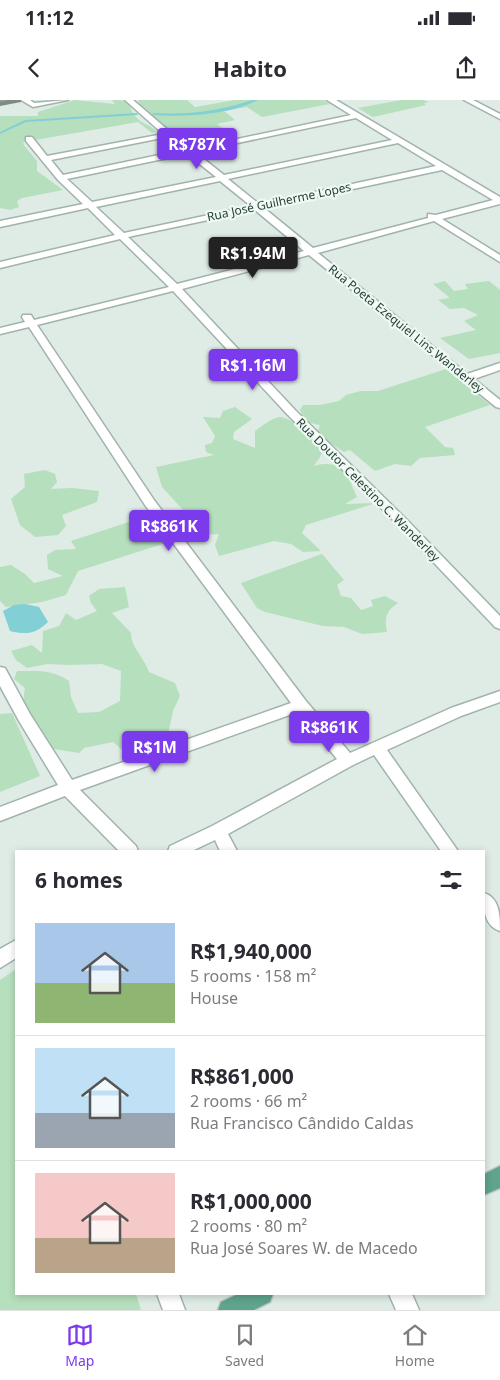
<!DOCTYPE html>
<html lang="en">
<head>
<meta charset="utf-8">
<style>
  :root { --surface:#fff; --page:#f7f7f7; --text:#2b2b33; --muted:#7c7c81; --line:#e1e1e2; --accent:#7c3aed }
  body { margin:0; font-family:"Noto Sans",sans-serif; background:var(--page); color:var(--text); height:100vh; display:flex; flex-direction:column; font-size:19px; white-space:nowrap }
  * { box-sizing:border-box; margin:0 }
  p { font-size:16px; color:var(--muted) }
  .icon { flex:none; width:28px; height:28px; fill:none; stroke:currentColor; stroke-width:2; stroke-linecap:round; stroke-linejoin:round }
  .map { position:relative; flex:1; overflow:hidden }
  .details { position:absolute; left:15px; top:750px; width:470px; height:445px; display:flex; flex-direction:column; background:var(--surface); border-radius:0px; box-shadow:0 2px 8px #0003 }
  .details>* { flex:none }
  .price { position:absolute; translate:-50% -42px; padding:0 11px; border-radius:5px; background:var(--accent); color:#fff; font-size:16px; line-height:32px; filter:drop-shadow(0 1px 2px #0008) }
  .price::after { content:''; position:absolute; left:50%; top:30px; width:15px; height:11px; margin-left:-8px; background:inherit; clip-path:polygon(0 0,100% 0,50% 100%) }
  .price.active { background:#222; color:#fff }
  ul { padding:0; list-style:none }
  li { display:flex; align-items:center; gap:15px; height:125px; padding:0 20px }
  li+li { border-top:1px solid var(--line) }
  li span { display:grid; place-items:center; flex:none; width:140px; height:100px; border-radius:0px; color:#555 }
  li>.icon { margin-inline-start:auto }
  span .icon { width:60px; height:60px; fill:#fffc; stroke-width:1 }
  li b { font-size:21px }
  h2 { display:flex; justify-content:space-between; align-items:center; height:60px; padding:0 20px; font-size:21px }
  .status { display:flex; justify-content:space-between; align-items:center; height:35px; padding:0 25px; background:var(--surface); direction:ltr }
  .status svg { height:14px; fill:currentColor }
  header { display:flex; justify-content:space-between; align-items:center; height:65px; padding:0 20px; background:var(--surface); font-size:22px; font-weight:700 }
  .menu { display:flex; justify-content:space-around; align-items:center; height:70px; border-top:1px solid var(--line); background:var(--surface); font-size:14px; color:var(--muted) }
  .menu a { display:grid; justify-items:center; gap:2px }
  .menu .active { color:var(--accent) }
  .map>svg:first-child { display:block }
  .green { fill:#b6dfbd }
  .water { fill:#82d0d5 }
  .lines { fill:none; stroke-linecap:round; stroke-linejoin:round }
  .stream { fill:#82d0d5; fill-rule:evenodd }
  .minor-casing { stroke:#a2b3ac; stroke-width:3 }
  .major-casing { stroke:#c0c8c6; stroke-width:3 }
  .minor { fill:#fff; fill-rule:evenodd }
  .major { fill:#60a48d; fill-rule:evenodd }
  .shaded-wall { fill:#7e8b84 }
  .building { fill:#b4c6bd; stroke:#7e8b84 }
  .labels { text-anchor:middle; stroke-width:4.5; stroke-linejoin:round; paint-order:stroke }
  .far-street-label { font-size:12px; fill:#1f3c32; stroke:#eff8f3 }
</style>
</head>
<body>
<div class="status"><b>11:12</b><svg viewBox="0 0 49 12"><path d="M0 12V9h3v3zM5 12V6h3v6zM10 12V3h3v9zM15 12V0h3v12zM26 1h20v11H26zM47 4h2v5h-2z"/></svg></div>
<header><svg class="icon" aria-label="back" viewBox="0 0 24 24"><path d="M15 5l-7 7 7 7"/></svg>Habito<svg class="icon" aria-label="share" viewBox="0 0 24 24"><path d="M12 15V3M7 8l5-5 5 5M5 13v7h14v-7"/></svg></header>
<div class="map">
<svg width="500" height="1210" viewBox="0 0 500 1210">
  <rect width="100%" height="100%" fill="#dfebe5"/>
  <g class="green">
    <path d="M 75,0 L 115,4 L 112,0 C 135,0 126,5 136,17 C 141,24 151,24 156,32 L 152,33 L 138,22 L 24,42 L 23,44 L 37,61 L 37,71 L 63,90 L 22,98 L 17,101 L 19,107 L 10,110 L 0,108 L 0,16 L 38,16 L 38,12 Z"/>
    <path d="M 138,0 L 187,0 L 195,7 L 235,0 L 323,0 L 330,4 L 262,17 L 247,7 L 224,11 L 235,20 L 217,24 L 233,36 C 210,46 182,43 162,26 C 153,19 150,10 140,5 Z"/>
    <polygon points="401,0 423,0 429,2 424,3 426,5 373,17 358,8"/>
    <polygon points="445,181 454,191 468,189 465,184 489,181 500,190 500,253 469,259 440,238 476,230 464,221 478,215 464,208 450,209 438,200 450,198 433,184"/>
    <polygon points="446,269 490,305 425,327 445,347 453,348 455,355 420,358 411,366 395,364 375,371 350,350 344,352 317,334 320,325 306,322 300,310 303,305 320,305 339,301 346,295 361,291 378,291"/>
    <path d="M 235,307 L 252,319 L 234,332 L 233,339 L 255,348 L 255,331 C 262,326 270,319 279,317 C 289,316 320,339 322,349 C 323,355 317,362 313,366 C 342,359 346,372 357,397 L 345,404 L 376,403 L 306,425 L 302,433 L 321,451 L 303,452 L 291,444 L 274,441 L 219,456 L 215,445 L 219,434 L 198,435 L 183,418 L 183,410 L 162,387 L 156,367 L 214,355 L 206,352 L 205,345 L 212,343 L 215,336 L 203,317 L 220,318 L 223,311 Z"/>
    <polygon points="45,370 55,374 57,382 51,389 72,388 99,391 97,402 62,415 66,426 58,435 35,437 20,425 11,399 25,387 24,374"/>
    <polygon points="150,415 172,441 78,471 66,495 42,502 6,507 0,501 0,467 11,465 25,474 34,483 63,476 48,469 47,455 55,450 76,449 71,441"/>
    <path d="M 322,454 L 344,480 L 337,485 L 341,496 L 351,498 L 361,510 L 373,506 L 371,500 L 385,496 L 398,503 C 386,511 384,518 387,532 L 362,534 L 344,527 L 323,526 L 265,512 L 257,508 L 241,483 Z"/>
    <path d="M 125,487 L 129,507 L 112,513 L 131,533 C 131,548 144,557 149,572 L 175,583 L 180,596 L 173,611 L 166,643 L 121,649 L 113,642 L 84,648 L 79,653 L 54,649 C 40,626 18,620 25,588 L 14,579 L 17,571 C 37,571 52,569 69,581 L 71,597 L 78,613 L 99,612 L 120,601 L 121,571 L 102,564 L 69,565 L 47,564 L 27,568 L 16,560 L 11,551 L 32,545 L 42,553 L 43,531 L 59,526 L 66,513 L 76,520 L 97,511 L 91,503 L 89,496 L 99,489 Z"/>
    <polygon points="12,613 40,676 0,692 0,614"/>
    <polygon points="16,869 16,1194 136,1194 141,1210 0,1210 0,880"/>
  </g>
  <path class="water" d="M 25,504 L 39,507 L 48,522 C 36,534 26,535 10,531 L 3,511 L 14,505 Z"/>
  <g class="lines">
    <g class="stream">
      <path d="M 252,0 L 258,0 C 229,15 186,17 154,15 L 152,14 L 154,13 C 188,15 220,11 252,0 Z"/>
      <polygon points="137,13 138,15 26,22 0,34 0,32 25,20"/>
    </g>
    <defs>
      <g id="minor">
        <polygon points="21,0 30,0 34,3 68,0 33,7"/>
        <path d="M 125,0 L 133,0 L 190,49 L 351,15 L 327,0 L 336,0 L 500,97 L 500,104 L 442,119 L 500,155 L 500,162 L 434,121 L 318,153 L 467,274 L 500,263 L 500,270 L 474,279 L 500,300 L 500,308 L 496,307 L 309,155 L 182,189 L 295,310 L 407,420 L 500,516 L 500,529 L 495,527 L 399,426 L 287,314 L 173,191 L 37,225 L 154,400 L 306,601 L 350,653 L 451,608 L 500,591 L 500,602 L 461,616 L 387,650 L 458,751 L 441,751 L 374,655 L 353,665 L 228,734 L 237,751 L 220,751 L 215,740 L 192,751 L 168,751 L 170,746 L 212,726 L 337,659 L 298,612 L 80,690 L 136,746 L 138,751 L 119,751 L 65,696 L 0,721 L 0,707 L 58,685 L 19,621 L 0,586 L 0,567 L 5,568 L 30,614 L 72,680 L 291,603 L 145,405 L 29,227 L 0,234 L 0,228 L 25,222 L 22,217 L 23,215 L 31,215 L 34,220 L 169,187 L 120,139 L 0,168 L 0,162 L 115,135 L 88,108 L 0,127 L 0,121 L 83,104 L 58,80 L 26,41 L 26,37 L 32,37 L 47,56 L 163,34 ZM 356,18 L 392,40 L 224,75 L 195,52 ZM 167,37 L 183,50 L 63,75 L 51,60 ZM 398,43 L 436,66 L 259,104 L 228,79 ZM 187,54 L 216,77 L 92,102 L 67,79 ZM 442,70 L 493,100 L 436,115 L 428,114 L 428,118 L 313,148 L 264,108 ZM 220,81 L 251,106 L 124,133 L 96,107 ZM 255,110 L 304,151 L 177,184 L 128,137 Z"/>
        <polygon points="464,0 473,0 500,14 500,19"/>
        <path d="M 484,793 C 500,798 500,816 500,831 C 483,825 484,808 484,793 Z"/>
        <polygon points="16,840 16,858 0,868 0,849"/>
        <polygon points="157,1194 179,1194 185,1210 163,1210"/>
        <polygon points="389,1194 412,1194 419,1210 396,1210"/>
      </g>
      <g id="major">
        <polygon points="500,1066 500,1088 484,1095 484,1074"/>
        <polygon points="238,1194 273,1194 270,1202 254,1210 218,1210 221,1202"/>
      </g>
    </defs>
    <use href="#minor" class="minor-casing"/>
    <use href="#major" class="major-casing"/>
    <use href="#minor" class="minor"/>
    <use href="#major" class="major"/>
  </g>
  <polygon class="shaded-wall" points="11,0 21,0 21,2 0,6 0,2"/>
  <polygon class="building" points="0,0 11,0 0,2"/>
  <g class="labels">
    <g class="far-street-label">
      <text transform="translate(279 102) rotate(-12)" y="4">Rua José Guilherme Lopes</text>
      <text transform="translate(406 229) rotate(39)" y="4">Rua Poeta Ezequiel Lins Wanderley</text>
      <text transform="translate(368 390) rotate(45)" y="4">Rua Doutor Celestino C. Wanderley</text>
    </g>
  </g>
</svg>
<b class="price" style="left:197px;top:70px">R$787K</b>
<b class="price active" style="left:253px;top:179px">R$1.94M</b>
<b class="price" style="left:253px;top:291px">R$1.16M</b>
<b class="price" style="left:169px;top:452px">R$861K</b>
<b class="price" style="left:329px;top:653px">R$861K</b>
<b class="price" style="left:155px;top:673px">R$1M</b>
<section class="details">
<h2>6 homes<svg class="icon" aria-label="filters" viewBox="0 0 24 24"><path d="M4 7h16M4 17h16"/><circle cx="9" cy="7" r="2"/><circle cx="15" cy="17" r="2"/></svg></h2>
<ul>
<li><span style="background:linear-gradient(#a9c7e8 60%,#8fb573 0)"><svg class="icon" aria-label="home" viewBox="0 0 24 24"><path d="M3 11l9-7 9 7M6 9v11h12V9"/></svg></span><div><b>R$1,940,000</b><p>5 rooms · 158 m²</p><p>House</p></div></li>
<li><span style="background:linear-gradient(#bfe0f5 65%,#9aa5b1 0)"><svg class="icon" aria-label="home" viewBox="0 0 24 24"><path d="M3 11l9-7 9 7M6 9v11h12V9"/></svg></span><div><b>R$861,000</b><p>2 rooms · 66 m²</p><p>Rua Francisco Cândido Caldas</p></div></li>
<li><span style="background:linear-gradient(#f6c9c9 65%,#b9a48a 0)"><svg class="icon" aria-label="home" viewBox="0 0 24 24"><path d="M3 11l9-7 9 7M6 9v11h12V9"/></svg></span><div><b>R$1,000,000</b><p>2 rooms · 80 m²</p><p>Rua José Soares W. de Macedo</p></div></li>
</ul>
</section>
</div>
<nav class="menu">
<a class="active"><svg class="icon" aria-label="map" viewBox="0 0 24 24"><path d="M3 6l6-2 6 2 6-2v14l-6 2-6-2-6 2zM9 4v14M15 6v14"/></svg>Map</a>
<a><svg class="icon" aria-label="saved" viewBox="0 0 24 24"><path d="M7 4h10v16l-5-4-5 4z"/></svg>Saved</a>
<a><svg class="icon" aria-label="home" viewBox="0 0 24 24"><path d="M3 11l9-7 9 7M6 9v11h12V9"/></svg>Home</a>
</nav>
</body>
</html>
